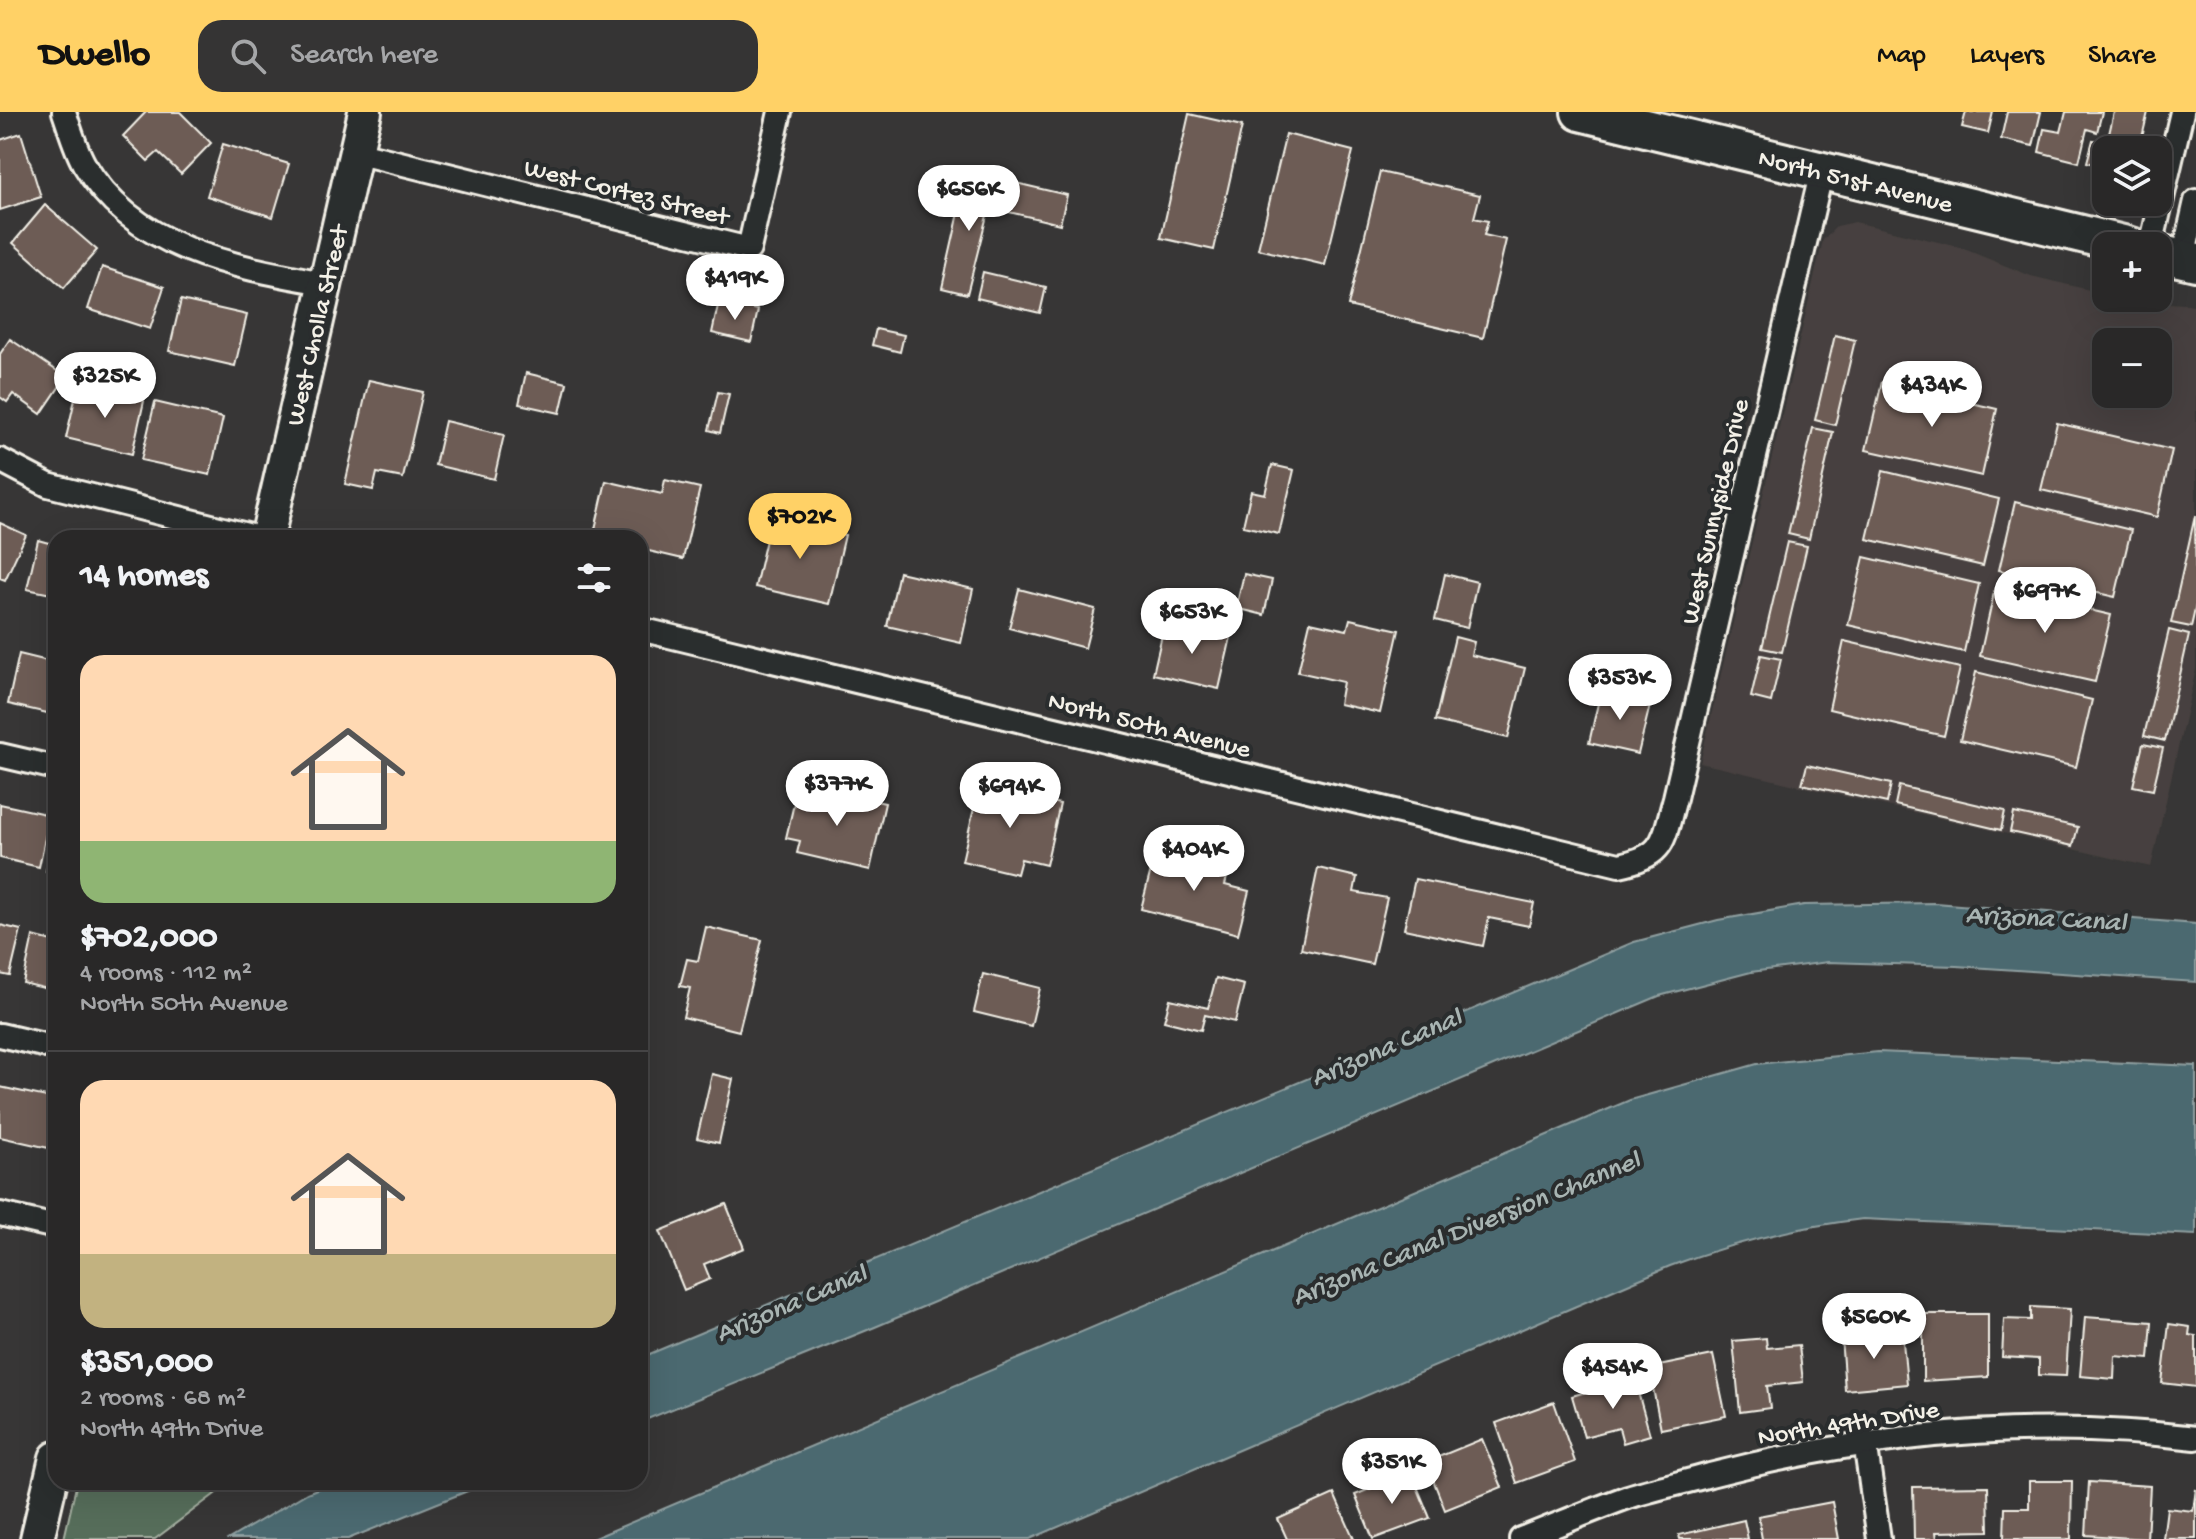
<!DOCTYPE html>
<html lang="en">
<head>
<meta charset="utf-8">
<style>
  :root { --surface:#292828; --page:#353434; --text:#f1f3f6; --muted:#a5a6a8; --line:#454445; --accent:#ffd166 }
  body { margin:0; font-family:"Gochi Hand",sans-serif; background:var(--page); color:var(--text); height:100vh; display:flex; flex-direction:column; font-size:30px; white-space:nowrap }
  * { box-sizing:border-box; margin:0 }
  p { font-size:26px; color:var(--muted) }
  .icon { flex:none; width:44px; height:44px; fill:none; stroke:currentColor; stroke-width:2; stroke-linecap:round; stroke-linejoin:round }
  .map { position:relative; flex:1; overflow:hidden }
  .sheet { position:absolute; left:48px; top:418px; width:600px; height:960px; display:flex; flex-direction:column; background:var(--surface); border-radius:24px; box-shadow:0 8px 32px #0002,0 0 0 2px var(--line) }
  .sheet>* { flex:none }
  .fabs { position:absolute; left:2092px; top:24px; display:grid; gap:16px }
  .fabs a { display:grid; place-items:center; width:80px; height:80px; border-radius:16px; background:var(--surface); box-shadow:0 8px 32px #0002,0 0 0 2px var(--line); font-size:40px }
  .price { position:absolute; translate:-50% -68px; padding:0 18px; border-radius:28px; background:#fff; color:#222; font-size:26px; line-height:52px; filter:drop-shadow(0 2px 4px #0008) }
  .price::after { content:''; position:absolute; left:50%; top:48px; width:24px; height:18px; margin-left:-12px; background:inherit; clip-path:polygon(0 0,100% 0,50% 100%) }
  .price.selected { background:var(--accent); color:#111 }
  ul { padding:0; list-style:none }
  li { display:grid; align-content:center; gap:16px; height:424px; padding:0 32px }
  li+li { border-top:2px solid var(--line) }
  li span { display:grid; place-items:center; height:248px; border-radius:24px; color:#555 }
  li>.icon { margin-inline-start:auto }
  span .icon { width:144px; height:144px; fill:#fffc; stroke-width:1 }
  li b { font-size:34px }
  h2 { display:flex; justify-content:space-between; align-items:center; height:96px; padding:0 32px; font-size:34px }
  header { display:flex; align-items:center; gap:48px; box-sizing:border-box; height:112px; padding:0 40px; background:var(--accent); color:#111 }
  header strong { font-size:38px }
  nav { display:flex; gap:44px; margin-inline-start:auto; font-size:28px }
  .search { width:560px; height:72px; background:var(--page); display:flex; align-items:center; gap:20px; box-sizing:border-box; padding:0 28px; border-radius:24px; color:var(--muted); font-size:30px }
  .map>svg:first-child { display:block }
  .built { fill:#47413f; fill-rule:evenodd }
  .green { fill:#566d5a; stroke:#a5afa1; stroke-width:2 }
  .water { fill:#4c6970; stroke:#8f9fa0; stroke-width:2 }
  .building { fill:#6d5c55; stroke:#f4f1e8; stroke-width:2 }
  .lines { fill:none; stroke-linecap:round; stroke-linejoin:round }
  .street-casing { stroke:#f4f1e8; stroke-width:28 }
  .secondary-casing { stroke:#f4f1e8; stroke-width:38 }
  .primary-casing { stroke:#f4f1e8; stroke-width:42 }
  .street { stroke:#2a2d2e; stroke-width:22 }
  .secondary { stroke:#2a2d2e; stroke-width:32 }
  .primary { stroke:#2a2d2e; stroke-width:36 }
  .labels { text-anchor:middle; stroke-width:8; stroke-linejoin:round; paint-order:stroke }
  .street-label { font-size:26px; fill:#f4f1e8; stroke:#2a2d2e }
  .water-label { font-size:28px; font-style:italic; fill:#a8b4b2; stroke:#2a2d2e }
</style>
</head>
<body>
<header>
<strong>Dwello</strong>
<div class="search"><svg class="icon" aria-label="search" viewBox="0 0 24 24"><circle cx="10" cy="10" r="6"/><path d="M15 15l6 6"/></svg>Search here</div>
<nav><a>Map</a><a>Layers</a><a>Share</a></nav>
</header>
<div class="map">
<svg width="2196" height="1427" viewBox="0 0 2196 1427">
  <rect width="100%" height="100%" fill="#373636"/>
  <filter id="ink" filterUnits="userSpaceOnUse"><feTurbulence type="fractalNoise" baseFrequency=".0125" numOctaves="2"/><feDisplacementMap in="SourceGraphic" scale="16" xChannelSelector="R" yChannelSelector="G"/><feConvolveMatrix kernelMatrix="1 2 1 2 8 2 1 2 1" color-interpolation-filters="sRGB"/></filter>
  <g filter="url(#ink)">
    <path class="built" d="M 1855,110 L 1959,135 L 2031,164 L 2106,182 L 2106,186 L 2196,193 L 2196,557 L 2151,755 L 1700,651 L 1823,128 L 1837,114 ZM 2106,230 L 2158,230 L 2158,282 L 2106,282 Z"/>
    <polygon class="green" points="77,1370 231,1370 155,1427 64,1427"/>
    <g class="water">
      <polygon points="1935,791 2196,812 2196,870 1956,854 1828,850 1751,860 1659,884 875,1215 640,1310 640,1246 1634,830 1718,808 1804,793"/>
      <path d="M 1878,940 L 2196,954 L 2196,1123 L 1863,1107 C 1795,1115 1734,1130 1670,1154 L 1030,1427 L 592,1427 L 1630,988 L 1757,952 Z"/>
      <polygon points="334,1370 490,1370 348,1427 229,1427 307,1381"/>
    </g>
    <g class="building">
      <polygon points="146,0 180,0 211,31 181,62 158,40 148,49 123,24"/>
      <polygon points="1966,0 1993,0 1988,21 1962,15"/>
      <polygon points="2007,0 2041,0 2033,34 2001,27"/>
      <polygon points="2066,0 2102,0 2097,20 2087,17 2079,50 2039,40 2044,17 2061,20"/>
      <polygon points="2114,0 2148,0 2139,38 2106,38 2106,55 2087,50 2093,28 2107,31"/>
      <polygon points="1189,2 1242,14 1214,138 1161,126"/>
      <polygon points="21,21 41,85 0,98 0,28"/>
      <polygon points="1286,22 1353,39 1325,153 1258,137"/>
      <polygon points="223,32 289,52 273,105 207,84"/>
      <polygon points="1380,60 1480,83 1474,106 1488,109 1484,123 1506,128 1483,226 1348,194"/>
      <polygon points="968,61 996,68 967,182 942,176"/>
      <polygon points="1003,68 1067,83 1060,112 996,97"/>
      <polygon points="45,93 97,138 64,176 13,131"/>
      <polygon points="102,155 164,175 150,217 88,197"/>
      <polygon points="983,160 1046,175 1040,201 977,186"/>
      <polygon points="181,188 247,203 235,254 169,239"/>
      <polygon points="719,189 758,198 751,230 712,221"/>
      <polygon points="876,217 904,223 900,240 872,233"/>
      <polygon points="1835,223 1855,228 1835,313 1815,308"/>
      <polygon points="10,227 66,265 41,302 13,282 7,290 0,285 0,242"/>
      <polygon points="526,261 567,271 560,301 519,292"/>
      <polygon points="369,268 423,280 403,366 377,361 373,378 345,372"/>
      <polygon points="1882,270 1997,297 1982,364 1866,338"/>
      <polygon points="78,274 144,289 132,342 66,326"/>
      <polygon points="718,280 729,282 720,321 709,318"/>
      <polygon points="155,290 223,306 210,363 141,348"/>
      <polygon points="445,309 504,323 494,367 435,353"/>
      <polygon points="2057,311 2172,338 2157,405 2041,378"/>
      <polygon points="1813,316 1833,320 1809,427 1788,422"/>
      <polygon points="1272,353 1294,358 1279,422 1243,414 1251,379 1265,382"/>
      <polygon points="1883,359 1999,387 1983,454 1867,427"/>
      <polygon points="665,368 700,376 683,447 640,437 640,426 593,426 606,369 662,382"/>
      <polygon points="2015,390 2131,418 2115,485 1999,458"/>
      <polygon points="2195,404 2196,493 2191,515 2171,511"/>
      <polygon points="771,406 845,423 829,492 755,475"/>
      <polygon points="0,411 26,423 5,468 0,466"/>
      <polygon points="38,428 56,433 56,483 27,477"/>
      <polygon points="1787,430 1807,434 1782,540 1762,536"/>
      <polygon points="1864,445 1979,472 1964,540 1848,513"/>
      <polygon points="899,460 973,477 961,531 887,514"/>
      <polygon points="1244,462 1272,468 1264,503 1236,496"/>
      <polygon points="1445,462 1477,470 1467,516 1435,508"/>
      <polygon points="1995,476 2111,503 2095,570 1980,544"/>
      <polygon points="1019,477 1095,497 1085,536 1009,516"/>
      <polygon points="1350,507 1399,518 1380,601 1339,592 1343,570 1298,560 1310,510 1347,518"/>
      <polygon points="1165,510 1231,525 1219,577 1153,562"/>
      <polygon points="2169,518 2189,523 2165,629 2144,624"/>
      <polygon points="1455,525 1474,530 1471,543 1525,556 1508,626 1435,609"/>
      <polygon points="1844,529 1960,556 1944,624 1829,597"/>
      <polygon points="19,542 56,551 56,603 8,592"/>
      <polygon points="1761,543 1781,547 1771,590 1751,585"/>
      <polygon points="1976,560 2092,588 2076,655 1960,628"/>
      <polygon points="1601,578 1651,589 1638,642 1589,631"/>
      <polygon points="2143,632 2163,636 2153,678 2133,674"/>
      <polygon points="1807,653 1891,672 1887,691 1802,672"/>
      <polygon points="979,674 1060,692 1046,753 1021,747 1017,762 962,749"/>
      <polygon points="1899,674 2005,699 2001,718 1895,693"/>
      <polygon points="827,678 885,691 870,758 797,741 800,729 786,726 796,683 824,690"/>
      <polygon points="0,692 50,703 39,755 0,746"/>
      <polygon points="2014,701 2078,715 2073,734 2010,720"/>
      <polygon points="56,717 56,761 46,759"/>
      <polygon points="1156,738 1229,757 1225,773 1249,779 1238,822 1141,797"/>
      <polygon points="1318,756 1357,765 1354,780 1387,786 1372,852 1301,837"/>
      <polygon points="1415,767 1534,791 1529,814 1489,806 1483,834 1404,817"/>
      <polygon points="0,813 21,818 10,864 0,862"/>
      <polygon points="706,815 762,828 739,919 683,905 690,876 680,874 687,847 698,849"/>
      <polygon points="33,824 56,830 56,879 23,871"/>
      <polygon points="983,862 1040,876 1031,914 974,900"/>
      <polygon points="1216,866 1244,873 1235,910 1205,903 1201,918 1164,909 1170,887 1208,896"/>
      <polygon points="712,962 733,967 719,1031 697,1026"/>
      <polygon points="0,975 56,987 53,1037 0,1025"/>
      <polygon points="726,1092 744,1136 704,1152 710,1167 684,1178 660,1119"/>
      <polygon points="2031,1195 2070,1197 2066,1264 2039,1263 2039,1247 2002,1245 2004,1207 2031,1208"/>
      <polygon points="1923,1202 1988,1202 1988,1265 1923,1269"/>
      <polygon points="2085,1205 2152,1210 2149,1247 2115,1244 2114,1267 2080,1264"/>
      <polygon points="2169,1212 2190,1215 2189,1223 2196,1224 2196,1275 2162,1271"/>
      <polygon points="1902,1219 1907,1272 1845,1278 1841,1225"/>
      <polygon points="1766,1226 1767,1236 1799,1233 1803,1270 1767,1274 1770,1296 1740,1300 1733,1229"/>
      <polygon points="1713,1243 1726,1304 1661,1317 1649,1256"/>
      <polygon points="1634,1266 1650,1323 1623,1331 1619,1316 1584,1325 1572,1284"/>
      <polygon points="1554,1290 1575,1350 1517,1371 1496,1311"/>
      <polygon points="1482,1327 1502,1375 1445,1398 1426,1350"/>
      <polygon points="1411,1360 1430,1406 1373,1427 1355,1383"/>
      <polygon points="2029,1369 2072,1369 2071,1427 2004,1427 2005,1396 2029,1396"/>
      <polygon points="2089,1370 2150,1374 2147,1427 2086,1423"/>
      <polygon points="1988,1374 1989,1419 1936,1420 1937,1427 1914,1427 1913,1375"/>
      <polygon points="2196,1377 2196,1427 2163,1427 2167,1396 2193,1399"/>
      <polygon points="1334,1382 1354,1427 1287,1427 1278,1407"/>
      <polygon points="1832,1390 1839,1427 1762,1427 1758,1404"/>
      <polygon points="1744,1408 1748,1427 1680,1427 1679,1423"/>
    </g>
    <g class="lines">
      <defs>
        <g id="street">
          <path d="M 64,0 C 70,17 75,36 84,52 C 134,138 235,155 324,171"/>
          <polyline points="355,40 749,137 780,0"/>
          <polyline points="2151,134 2182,0"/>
          <polyline points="2183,146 2196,89"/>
          <polyline points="0,348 48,373 259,426"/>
          <path d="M 640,517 L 1619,753 C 1666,744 1663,728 1675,686 L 1822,58"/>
          <polyline points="0,643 56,656"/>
          <polyline points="0,923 56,936"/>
          <polyline points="0,1102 56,1115"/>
          <polyline points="1865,1330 1879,1427"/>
          <path d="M 1521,1427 C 1557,1413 1592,1398 1628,1385 C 1655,1376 1683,1371 1710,1363 C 1869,1322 2032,1306 2196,1326"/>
        </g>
        <g id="secondary">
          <polyline points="267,426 365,0"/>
          <polyline points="37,1427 56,1346"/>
        </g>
        <g id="primary">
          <polyline points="1580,0 2131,134"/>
          <polyline points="2158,141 2196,150"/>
        </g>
      </defs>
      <use href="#street" class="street-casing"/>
      <use href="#secondary" class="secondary-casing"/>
      <use href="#primary" class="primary-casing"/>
      <use href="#street" class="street"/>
      <use href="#secondary" class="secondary"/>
      <use href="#primary" class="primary"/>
    </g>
  </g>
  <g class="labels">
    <g class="street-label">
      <text transform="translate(1856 67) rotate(14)" y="9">North 51st Avenue</text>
      <text transform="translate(627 78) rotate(14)" y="9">West Cortez Street</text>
      <text transform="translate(315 213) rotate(-77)" y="9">West Cholla Street</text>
      <text transform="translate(1713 399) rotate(-77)" y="9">West Sunnyside Drive</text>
      <text transform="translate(1150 611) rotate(14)" y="9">North 50th Avenue</text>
      <text transform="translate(1848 1309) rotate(-9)" y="9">North 49th Drive</text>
    </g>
    <g class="water-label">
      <text transform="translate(2046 804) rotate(3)" y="10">Arizona Canal</text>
      <text transform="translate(1385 933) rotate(-23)" y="10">Arizona Canal</text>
      <text transform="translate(1465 1114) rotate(-22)" y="10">Arizona Canal Diversion Channel</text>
      <text transform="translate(790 1189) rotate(-23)" y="10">Arizona Canal</text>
    </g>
  </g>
</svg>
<div class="fabs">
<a><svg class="icon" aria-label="layers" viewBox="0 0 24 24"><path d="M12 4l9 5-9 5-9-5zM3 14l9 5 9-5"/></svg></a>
<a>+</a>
<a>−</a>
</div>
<b class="price" style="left:969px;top:121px">$656K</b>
<b class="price" style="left:735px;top:210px">$419K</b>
<b class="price" style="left:105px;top:308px">$325K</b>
<b class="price" style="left:1932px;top:317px">$434K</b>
<b class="price selected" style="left:800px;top:449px">$702K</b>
<b class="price" style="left:2045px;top:523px">$697K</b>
<b class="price" style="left:1192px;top:544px">$653K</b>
<b class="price" style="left:1620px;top:610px">$353K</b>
<b class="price" style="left:837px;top:716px">$377K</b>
<b class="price" style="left:1010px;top:718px">$694K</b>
<b class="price" style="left:1194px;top:781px">$404K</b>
<b class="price" style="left:1874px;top:1249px">$560K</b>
<b class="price" style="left:1613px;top:1299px">$454K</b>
<b class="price" style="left:1392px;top:1394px">$351K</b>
<section class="sheet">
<h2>14 homes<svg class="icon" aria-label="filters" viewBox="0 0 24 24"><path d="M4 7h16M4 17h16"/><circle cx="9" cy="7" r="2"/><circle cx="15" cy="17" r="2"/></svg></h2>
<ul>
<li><span style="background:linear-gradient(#ffd9b3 75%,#8fb573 0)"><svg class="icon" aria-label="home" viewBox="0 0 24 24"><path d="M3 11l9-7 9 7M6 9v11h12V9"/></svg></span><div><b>$702,000</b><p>4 rooms · 112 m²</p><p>North 50th Avenue</p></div></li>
<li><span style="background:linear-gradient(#ffd9b3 70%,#c2b280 0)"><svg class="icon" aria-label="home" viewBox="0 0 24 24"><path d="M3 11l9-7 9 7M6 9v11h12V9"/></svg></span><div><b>$351,000</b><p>2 rooms · 68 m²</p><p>North 49th Drive</p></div></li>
</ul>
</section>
</div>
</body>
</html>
